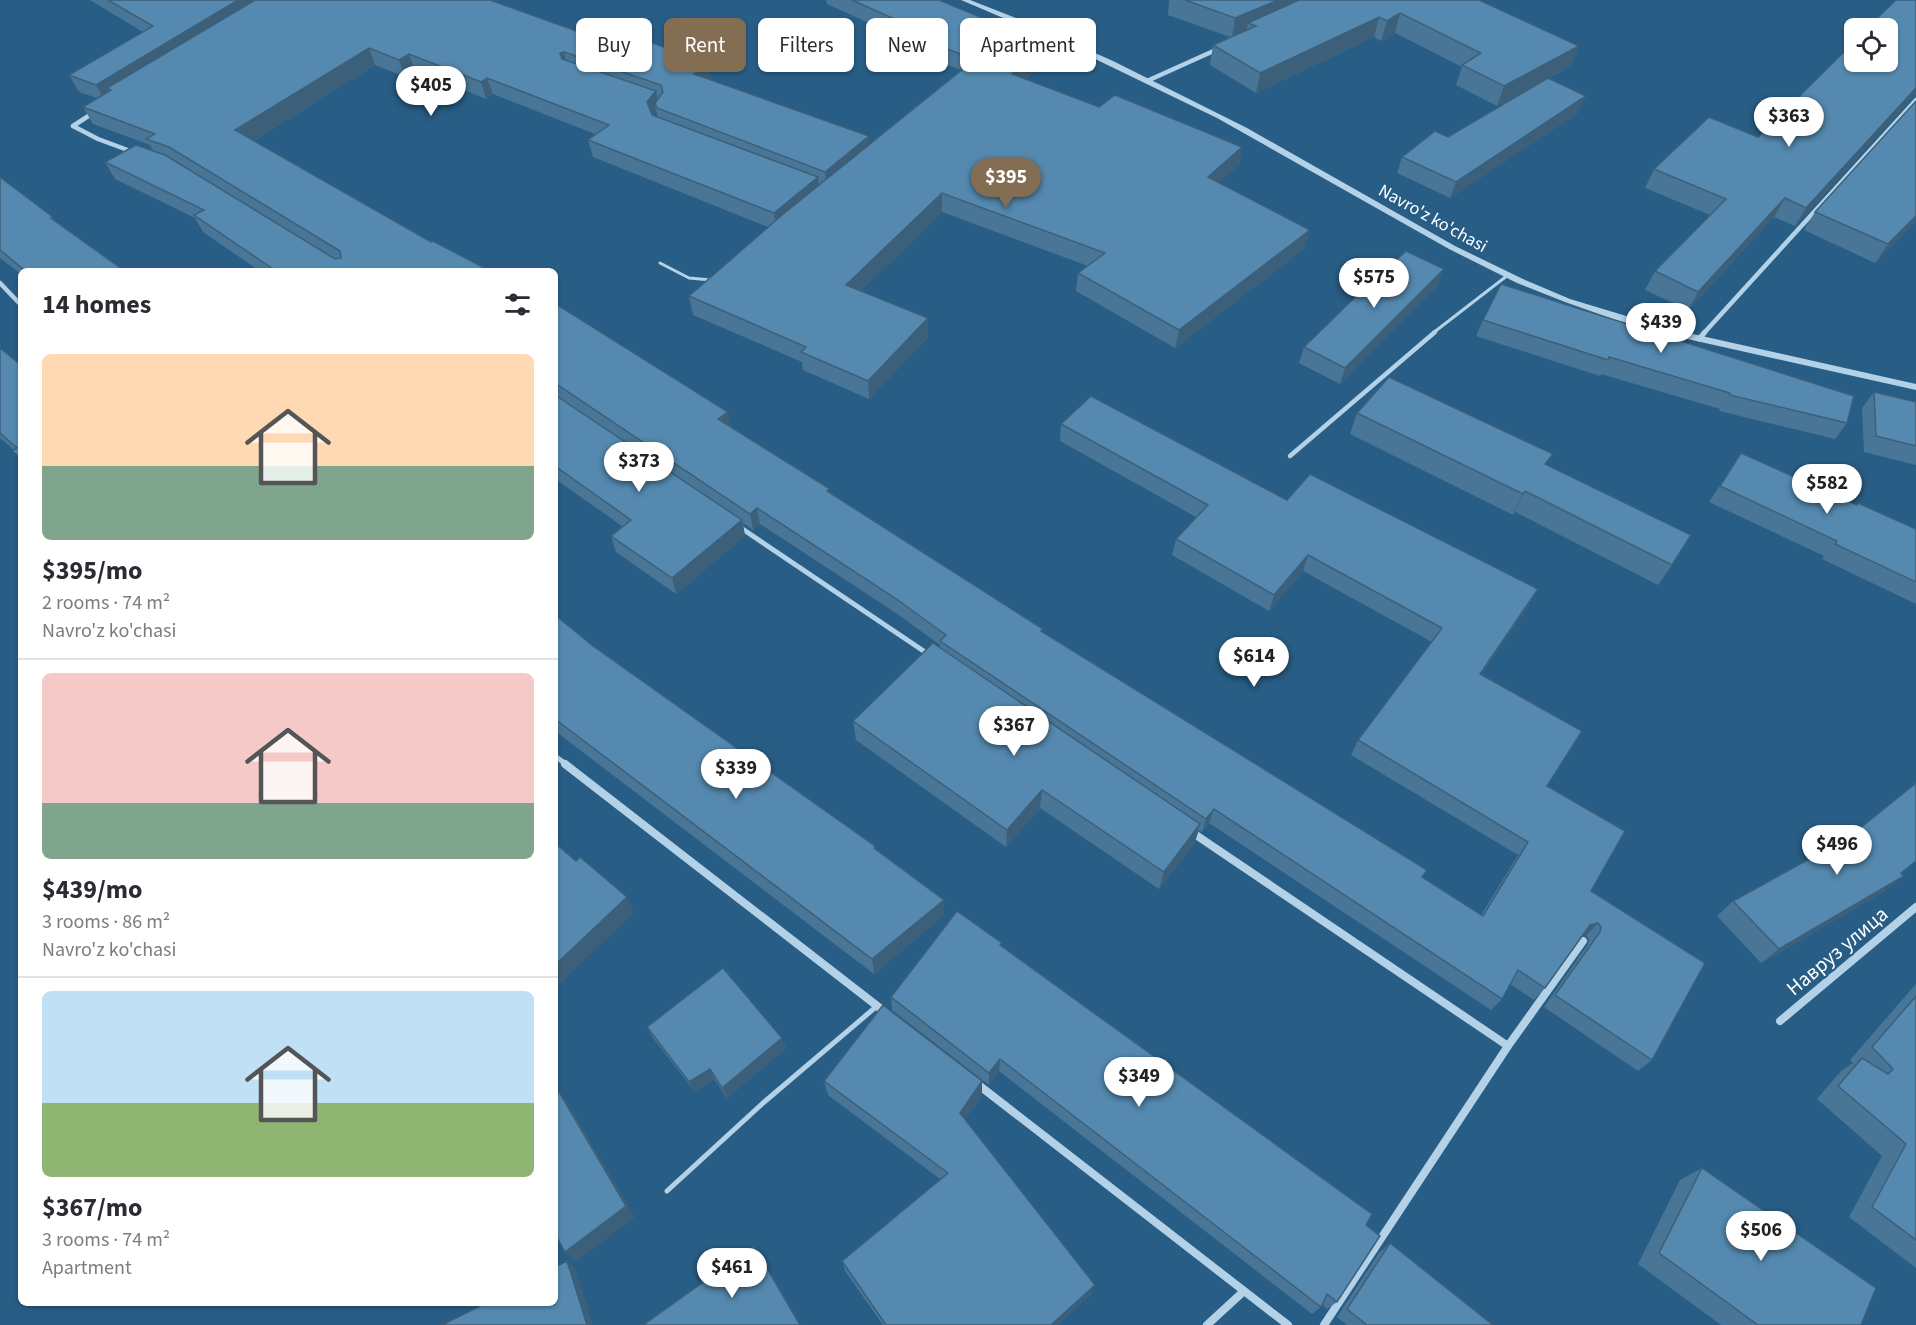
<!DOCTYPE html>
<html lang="en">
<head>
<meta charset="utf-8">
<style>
  :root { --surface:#fff; --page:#f2f2f3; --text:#2b2b33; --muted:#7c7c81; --line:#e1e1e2; --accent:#836d53 }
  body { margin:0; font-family:"Source Sans 3",sans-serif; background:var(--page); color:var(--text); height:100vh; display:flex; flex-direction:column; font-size:22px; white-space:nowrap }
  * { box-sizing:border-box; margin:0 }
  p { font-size:20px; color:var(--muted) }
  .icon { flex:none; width:33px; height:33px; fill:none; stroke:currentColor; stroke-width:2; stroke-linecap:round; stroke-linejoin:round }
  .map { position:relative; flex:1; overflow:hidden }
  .drawer { position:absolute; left:18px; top:268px; width:540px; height:1038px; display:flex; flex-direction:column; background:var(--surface); border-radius:9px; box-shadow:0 2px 4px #0004 }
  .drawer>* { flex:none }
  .top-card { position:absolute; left:576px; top:18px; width:570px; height:54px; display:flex; gap:12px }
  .buttons { position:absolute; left:1844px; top:18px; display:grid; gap:12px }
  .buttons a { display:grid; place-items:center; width:54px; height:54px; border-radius:9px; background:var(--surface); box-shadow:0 2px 4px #0004; font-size:30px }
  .price { position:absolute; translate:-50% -51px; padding:0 14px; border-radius:21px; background:#fff; color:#222; font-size:20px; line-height:39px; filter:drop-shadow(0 2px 3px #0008) }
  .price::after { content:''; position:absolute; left:50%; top:36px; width:18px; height:14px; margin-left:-9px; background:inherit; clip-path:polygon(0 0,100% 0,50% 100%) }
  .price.selected { background:var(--accent); color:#fff }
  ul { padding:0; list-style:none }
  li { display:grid; align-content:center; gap:12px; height:318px; padding:0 24px }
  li+li { border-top:2px solid var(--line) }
  li span { display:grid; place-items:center; height:186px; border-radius:9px; color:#555 }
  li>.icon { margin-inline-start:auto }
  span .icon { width:108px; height:108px; fill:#fffc; stroke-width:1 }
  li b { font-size:26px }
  h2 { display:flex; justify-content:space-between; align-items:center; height:72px; padding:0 24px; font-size:26px }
  .tag { padding:0 21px; border-radius:9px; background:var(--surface); box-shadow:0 2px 4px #0004; font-size:21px; line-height:54px }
  .tag.selected { background:var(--accent); color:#fff }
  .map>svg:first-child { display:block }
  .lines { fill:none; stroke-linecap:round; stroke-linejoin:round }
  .service-far2 { stroke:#b3d2e7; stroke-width:3 }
  .service-far1 { stroke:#b3d2e7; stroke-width:4.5 }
  .service { stroke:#b3d2e7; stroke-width:5 }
  .minor-far2 { stroke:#b3d2e7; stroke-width:4.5 }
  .minor-far1 { stroke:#b3d2e7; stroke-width:5 }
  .minor { stroke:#b3d2e7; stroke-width:8 }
  .tertiary { fill:#b3d2e7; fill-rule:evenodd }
  .wall { fill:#497696; fill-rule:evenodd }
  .shaded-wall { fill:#3c607a }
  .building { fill:#5589af; stroke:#3c607a; stroke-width:1.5 }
  .labels { text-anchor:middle; stroke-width:4.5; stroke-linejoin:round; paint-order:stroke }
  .far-street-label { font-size:18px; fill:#fff; stroke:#285d85 }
  .street-label { font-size:21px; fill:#fff; stroke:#285d85 }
</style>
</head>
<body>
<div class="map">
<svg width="1916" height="1325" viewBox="0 0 1916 1325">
  <rect width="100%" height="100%" fill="#285d85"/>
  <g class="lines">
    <g class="service-far2">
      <polyline points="660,263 689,278 711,280"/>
      <polyline points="1433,333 1508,275"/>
    </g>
    <polyline class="service-far1" points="1290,456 1435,332"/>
    <polyline class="service" points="667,1191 763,1103 877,1006"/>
    <g class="minor-far2">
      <polyline points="1147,81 1218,49"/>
      <polyline points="73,126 98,139 133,152"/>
      <polyline points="73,126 93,113"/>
      <polyline points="0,283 21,305"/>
      <polyline points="1704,333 1916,100"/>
    </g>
    <g class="minor-far1">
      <polyline points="1699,339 1705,332"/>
      <polyline points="738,526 931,656"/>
      <polyline points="555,756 567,765"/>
    </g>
    <g class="minor">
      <polyline points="565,764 885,1012"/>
      <polyline points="1190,831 1508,1046"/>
      <polyline points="1780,1021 1916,907"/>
      <polyline points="976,1083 1288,1325"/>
      <polyline points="1207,1325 1244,1291"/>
      <polyline points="1324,1325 1508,1046 1583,941"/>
    </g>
    <polygon class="tertiary" points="961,0 970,0 1016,18 1113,61 1247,128 1455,246 1523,279 1570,299 1666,328 1916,384 1916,390 1665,334 1613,319 1565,302 1517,283 1449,249 1217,118 1060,42"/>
  </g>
  <g class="wall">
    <path d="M 90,0 L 492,0 L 590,36 L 709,63 L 711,80 L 869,136 L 869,144 L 961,70 L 937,61 L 937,54 L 827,4 L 826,0 L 939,0 L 1004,27 L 1004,35 L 1052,39 L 1051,57 L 1026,79 L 1099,107 L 1242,147 L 1239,165 L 1219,182 L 1305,248 L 1175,348 L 1076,291 L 1078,273 L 1088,266 L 942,212 L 861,291 L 928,318 L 928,337 L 869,399 L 803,370 L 802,362 L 693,315 L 689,296 L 768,227 L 593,157 L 588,140 L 595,134 L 493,94 L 486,99 L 415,70 L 405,77 L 375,65 L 253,141 L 431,242 L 492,272 L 261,272 L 203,232 L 195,218 L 115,179 L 105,162 L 153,151 L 150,145 L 93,124 L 83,107 L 97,98 L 79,92 L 69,75 L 143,32 ZM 656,111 L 658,117 L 653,115 Z"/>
    <polygon points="1169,0 1479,0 1571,66 1549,78 1579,112 1450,198 1397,173 1402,157 1448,137 1526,91 1497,106 1456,85 1462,67 1395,33 1381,41 1374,37 1256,93 1210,65 1213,45 1230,37 1168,15"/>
    <polygon points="1913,97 1795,226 1774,217 1688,310 1645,290 1655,271 1710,215 1645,188 1654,169 1758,137"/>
    <polygon points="1916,101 1916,221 1875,263 1804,230 1815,212"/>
    <polygon points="0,177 56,221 126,272 21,272 21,274 0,258"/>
    <polygon points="1438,285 1340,384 1299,363 1304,347"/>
    <polygon points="555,304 732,428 1043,632 1481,915 1518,855 1351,755 1358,740 1432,642 1303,571 1269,611 1172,555 1176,539 1196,517 1060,441 1061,424 1287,500 1538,589 1529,605 1481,675 1547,786 1591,891 1652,1060 1638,1071 1544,1007 1588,944 1589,939 1586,936 1581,937 1545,988 1534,1000 1510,984 1502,999 1491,1010 1209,823 1202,832 1199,830 1195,842 1159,889 1040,808 1006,847 856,740 853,721 940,648 940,645 896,613 760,524 753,530 743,523 745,536 676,594 616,552 611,536 622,526 555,479"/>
    <polygon points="1483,320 1847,423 1835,439 1719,411 1720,409 1601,374 1600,376 1476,336"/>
    <polygon points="0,348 21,365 21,461 12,451 14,450 0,438"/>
    <polygon points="1874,392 1916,402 1916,465 1864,452 1862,408"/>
    <polygon points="1357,413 1547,465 1672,565 1658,585 1515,512 1513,515 1350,434"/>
    <polygon points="1741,453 1857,505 1916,529 1916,604 1822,559 1824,556 1709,502"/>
    <polygon points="555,615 593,646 875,846 876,849 944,915 874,974 555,731"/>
    <polygon points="1901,873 1885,891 1761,963 1717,916 1733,901"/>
    <polygon points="1002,946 1366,1225 1337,1302 1327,1309 1322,1304 1321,1307 1312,1314 999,1071 989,1085 892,1010 891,997"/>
    <polygon points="1916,984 1916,1268 1849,1217 1882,1156 1817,1099 1841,1071 1853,1063 1850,1060"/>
    <polygon points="647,1027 782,1038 786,1048 727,1098 714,1079 695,1092 653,1038"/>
    <polygon points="824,1081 982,1095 965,1119 1091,1294 1057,1325 883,1325 845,1271 842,1261 940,1179 828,1095"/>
    <polygon points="1702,1168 1861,1325 1721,1325 1638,1264 1680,1180"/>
    <polygon points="1390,1243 1493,1325 1347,1325 1337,1317 1379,1253"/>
  </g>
  <g class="shaded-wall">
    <polygon points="238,0 272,0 107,88 112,97 105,101 96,85"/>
    <polygon points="1278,0 1319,0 1248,23 1246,32 1232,38 1235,18"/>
    <polygon points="1400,13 1395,33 1381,41 1387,21"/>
    <polygon points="1379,17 1374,37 1256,93 1260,73"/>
    <polygon points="1004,27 1004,43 967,73 968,57"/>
    <polygon points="1052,39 1051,57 1011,92 1012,74"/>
    <polygon points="1579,46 1571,66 1497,106 1504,86"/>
    <polygon points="369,48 375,65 243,147 235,130"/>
    <polygon points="564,52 568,68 564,70 560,53"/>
    <polygon points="409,54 415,70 405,77 399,60"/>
    <polygon points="709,63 711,80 696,91 694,74"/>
    <polygon points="487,78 493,94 486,99 481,82"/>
    <polygon points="1916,88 1916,96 1913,97 1795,226 1806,208"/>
    <polygon points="656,91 659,108 655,103 656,111 650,119 647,102"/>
    <polygon points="1586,96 1579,112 1450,198 1456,182"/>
    <polygon points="869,136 870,153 826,189 825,172"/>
    <polygon points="1242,147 1239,165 1205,195 1208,177"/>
    <polygon points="818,177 820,194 776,230 774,213"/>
    <polygon points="942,193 942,212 848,304 846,285"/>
    <polygon points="1785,198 1774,217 1688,310 1698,292"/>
    <polygon points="1916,216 1916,221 1875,263 1888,244"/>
    <polygon points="1310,230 1305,248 1175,348 1179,330"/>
    <polygon points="1444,269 1438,285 1340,384 1345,368"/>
    <polygon points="928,318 928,337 869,399 868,381"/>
    <polygon points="728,412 732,428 718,419"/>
    <polygon points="1525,491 1515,512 1513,515 1523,494"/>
    <polygon points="757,508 760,524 753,530 750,514"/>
    <polygon points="742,520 745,536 676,594 672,578"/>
    <polygon points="1308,555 1303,571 1269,611 1274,595"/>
    <polygon points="1538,589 1529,605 1471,690 1480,674"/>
    <polygon points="1042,790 1040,808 1006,847 1007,830"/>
    <polygon points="1214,809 1209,823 1202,832 1206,819"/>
    <polygon points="1200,824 1195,842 1159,889 1164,872"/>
    <polygon points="1904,876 1885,891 1761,963 1779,949"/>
    <polygon points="627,897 634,912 555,989 555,965"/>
    <polygon points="944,900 944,915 874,974 872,959"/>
    <polygon points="1598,923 1586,936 1578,938 1590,925"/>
    <polygon points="782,1038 786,1048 727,1098 722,1088"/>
    <polygon points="1000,1059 999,1071 989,1085 989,1073"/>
    <polygon points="710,1069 714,1079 695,1092 689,1082"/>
    <polygon points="982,1081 982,1095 960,1126 960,1113"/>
    <polygon points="559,1092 569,1105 635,1217 576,1262 565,1252"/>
    <polygon points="567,1261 575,1268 593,1325 587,1325"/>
    <polygon points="1095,1285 1091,1294 1057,1325 1051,1325"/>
  </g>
  <g class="building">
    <polygon points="108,0 238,0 96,85 69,75 153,26"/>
    <polygon points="255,0 490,0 590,36 605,26 709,63 694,74 869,136 825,172 657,108 655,103 663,92 661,85 564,52 560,53 562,59 656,91 647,102 652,115 818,177 774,213 588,140 609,125 487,78 481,82 409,54 399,60 369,48 235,130 431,242 433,241 492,272 275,272 276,271 194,215 204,210 105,162 136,145 165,155 335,259 341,258 340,251 169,147 146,139 155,134 83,107 111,90 107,88"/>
    <polygon points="852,0 939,0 1004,27 968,57 937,45 944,41"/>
    <polygon points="1185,0 1278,0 1235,18"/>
    <polygon points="1299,0 1479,0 1579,46 1504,86 1462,65 1481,53 1400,13 1387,21 1379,17 1260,73 1213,45 1256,26 1248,23"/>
    <polygon points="1896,0 1916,0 1916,88 1806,208 1785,198 1698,292 1655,271 1726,199 1654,169 1709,117 1758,137 1854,42 1854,62 1887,62 1887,28 1867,28"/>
    <polygon points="1015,27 1052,39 1012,74 1099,107 1115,95 1242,147 1208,177 1310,230 1179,330 1078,273 1105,253 942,193 846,285 928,318 868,381 801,352 806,347 689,296 782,215"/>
    <polygon points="1548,78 1586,96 1456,182 1402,157 1435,131 1448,137"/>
    <polygon points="1916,101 1916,216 1888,244 1815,212"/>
    <polygon points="0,177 53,217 51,218 126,272 27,272 0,250"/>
    <polygon points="1406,251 1444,269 1345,368 1304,347 1348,304"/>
    <polygon points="1501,284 1854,396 1847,423 1730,395 1730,393 1609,357 1608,360 1483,320"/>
    <polygon points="555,304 564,309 728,412 718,419 830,489 827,491 1043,629 1041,631 1427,870 1422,877 1483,916 1528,842 1358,740 1442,628 1308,555 1274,595 1176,539 1208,505 1061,424 1091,396 1287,500 1310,474 1538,589 1480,674 1582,731 1547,786 1625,831 1591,891 1705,963 1652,1060 1555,995 1600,932 1601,927 1598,923 1590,925 1545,988 1518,970 1502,999 1214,809 1206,819 940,641 946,635 895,598 757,508 750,514 555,383"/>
    <polygon points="0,348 21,365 21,458 12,451 17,448 0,433"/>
    <polygon points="1389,377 1553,454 1545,464 1691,535 1672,565 1525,491 1523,494 1357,413"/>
    <polygon points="1874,392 1916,402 1916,446 1876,436"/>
    <polygon points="555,395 742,520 672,578 611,536 631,520 555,466"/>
    <polygon points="1741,453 1857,505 1858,503 1916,529 1916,582 1835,544 1837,541 1720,486"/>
    <polygon points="555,615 593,646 875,846 874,848 944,900 872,959 555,719"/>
    <polygon points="933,643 1200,824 1164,872 1042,790 1007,830 853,721"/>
    <polygon points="1916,783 1916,861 1901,873 1904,876 1779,949 1733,901 1849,837"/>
    <polygon points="555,843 576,861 580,857 627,897 555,965"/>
    <polygon points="957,911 1002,943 1000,945 1372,1214 1366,1225 1380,1236 1337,1302 1327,1294 1321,1307 1000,1059 989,1073 891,997"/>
    <polygon points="723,968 782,1038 722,1088 710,1069 689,1082 647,1027"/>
    <polygon points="1916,996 1916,1240 1872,1207 1906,1144 1838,1086 1862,1058 1888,1074 1893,1069 1872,1047"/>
    <polygon points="883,1005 982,1081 960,1113 1095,1285 1051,1325 886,1325 842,1261 948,1173 824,1081"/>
    <polygon points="559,1092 626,1206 565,1252 555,1234 555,1095"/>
    <polygon points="1702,1168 1876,1288 1861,1325 1758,1325 1659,1253"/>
    <polygon points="1390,1243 1493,1325 1367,1325 1347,1309"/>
    <polygon points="754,1246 800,1325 643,1325"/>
    <polygon points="567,1261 587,1325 442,1325 484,1304 555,1304 555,1267"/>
  </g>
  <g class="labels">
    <g class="far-street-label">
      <text transform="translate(1433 218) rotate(29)" y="6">Navro'z ko'chasi</text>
    </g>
    <g class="street-label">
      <text transform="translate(1837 951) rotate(-40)" y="7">Навруз улица</text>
    </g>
  </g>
</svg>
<div class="buttons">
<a><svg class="icon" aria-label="locate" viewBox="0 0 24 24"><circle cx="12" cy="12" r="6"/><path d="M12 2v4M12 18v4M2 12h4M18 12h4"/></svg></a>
</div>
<b class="price" style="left:431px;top:117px">$405</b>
<b class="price" style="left:1789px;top:148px">$363</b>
<b class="price selected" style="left:1006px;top:209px">$395</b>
<b class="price" style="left:1374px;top:309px">$575</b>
<b class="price" style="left:1661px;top:354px">$439</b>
<b class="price" style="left:639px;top:493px">$373</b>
<b class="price" style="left:1827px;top:515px">$582</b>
<b class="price" style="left:1254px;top:688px">$614</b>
<b class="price" style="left:1014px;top:757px">$367</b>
<b class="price" style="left:736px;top:800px">$339</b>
<b class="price" style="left:1837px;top:876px">$496</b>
<b class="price" style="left:1139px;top:1108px">$349</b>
<b class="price" style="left:1761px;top:1262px">$506</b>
<b class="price" style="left:732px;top:1299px">$461</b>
<div class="top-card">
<a class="tag">Buy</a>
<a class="tag selected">Rent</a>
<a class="tag">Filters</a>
<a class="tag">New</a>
<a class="tag">Apartment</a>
</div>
<section class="drawer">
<h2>14 homes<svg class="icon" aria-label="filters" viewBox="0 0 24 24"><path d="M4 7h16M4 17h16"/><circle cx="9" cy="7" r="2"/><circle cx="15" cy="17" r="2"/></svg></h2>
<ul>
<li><span style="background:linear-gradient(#ffd9b3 60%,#7fa58c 0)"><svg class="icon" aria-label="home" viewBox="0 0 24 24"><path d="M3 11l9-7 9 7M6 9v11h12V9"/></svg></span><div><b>$395/mo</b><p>2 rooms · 74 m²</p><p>Navro'z ko'chasi</p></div></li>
<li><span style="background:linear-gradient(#f6c9c9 70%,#7fa58c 0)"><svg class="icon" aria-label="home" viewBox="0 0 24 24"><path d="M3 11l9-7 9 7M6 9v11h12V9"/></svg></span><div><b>$439/mo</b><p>3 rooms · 86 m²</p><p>Navro'z ko'chasi</p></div></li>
<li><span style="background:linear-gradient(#bfe0f5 60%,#8fb573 0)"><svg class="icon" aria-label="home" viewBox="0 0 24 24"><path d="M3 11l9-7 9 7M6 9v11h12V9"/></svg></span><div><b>$367/mo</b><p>3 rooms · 74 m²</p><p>Apartment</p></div></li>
</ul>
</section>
</div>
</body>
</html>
